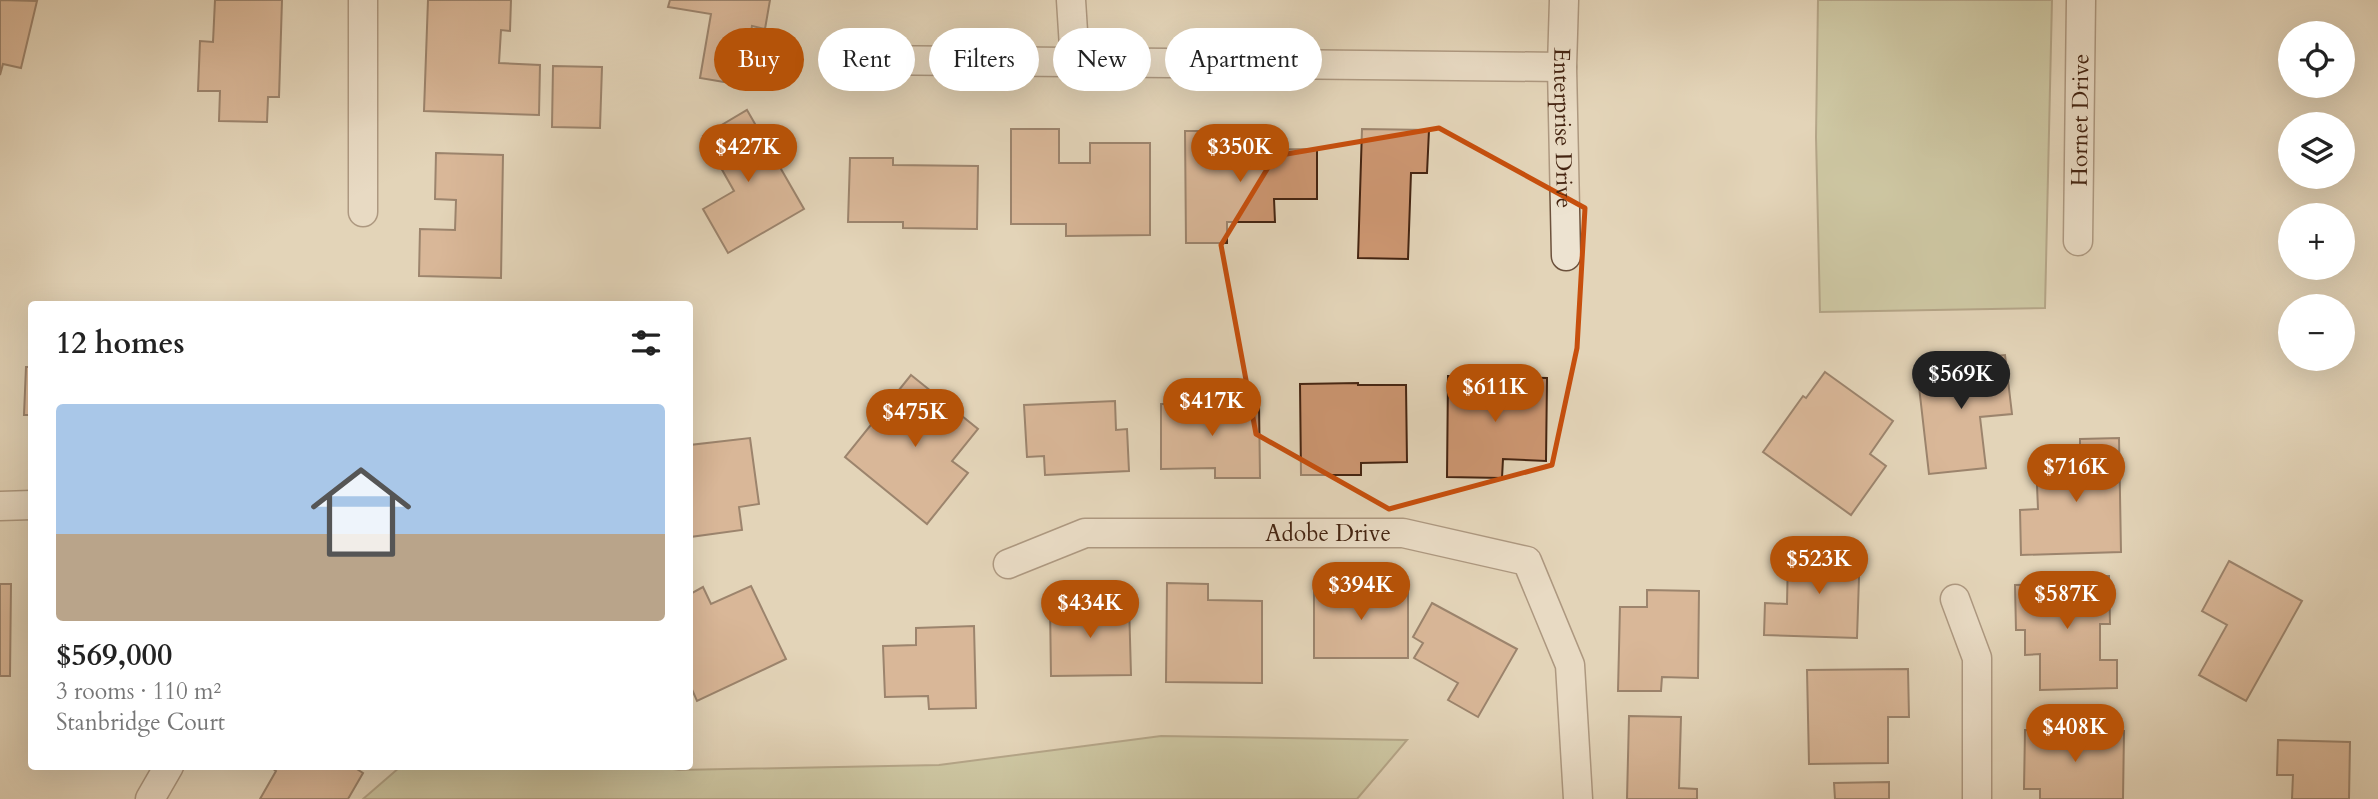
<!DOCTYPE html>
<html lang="en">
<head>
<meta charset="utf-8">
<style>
  :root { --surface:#fff; --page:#f2f2f2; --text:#222; --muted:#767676; --accent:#b45309 }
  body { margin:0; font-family:Cardo,serif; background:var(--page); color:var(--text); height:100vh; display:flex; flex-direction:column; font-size:26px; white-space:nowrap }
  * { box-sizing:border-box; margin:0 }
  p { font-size:23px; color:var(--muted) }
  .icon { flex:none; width:38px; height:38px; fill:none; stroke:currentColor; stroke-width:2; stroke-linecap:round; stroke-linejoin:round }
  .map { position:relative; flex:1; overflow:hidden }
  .details { position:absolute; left:28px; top:301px; width:665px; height:469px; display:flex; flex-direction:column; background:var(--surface); border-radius:7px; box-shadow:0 7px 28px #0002 }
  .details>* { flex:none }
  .hud { position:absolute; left:714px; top:28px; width:665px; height:63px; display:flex; gap:14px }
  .controls { position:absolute; left:2278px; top:21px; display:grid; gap:14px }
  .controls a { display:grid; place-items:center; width:77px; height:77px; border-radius:50%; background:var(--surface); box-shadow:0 7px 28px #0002; font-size:35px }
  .price { position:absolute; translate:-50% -60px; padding:0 16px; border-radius:24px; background:var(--accent); color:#fff; font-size:23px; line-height:46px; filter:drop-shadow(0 2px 4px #0008) }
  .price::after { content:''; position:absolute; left:50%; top:42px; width:21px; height:16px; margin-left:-10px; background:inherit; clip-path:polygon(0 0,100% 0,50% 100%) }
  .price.on { background:#222; color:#fff }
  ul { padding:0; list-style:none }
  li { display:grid; align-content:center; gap:14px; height:371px; padding:0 28px }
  li span { display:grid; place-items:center; height:217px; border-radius:7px; color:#555 }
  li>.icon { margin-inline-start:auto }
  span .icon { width:126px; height:126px; fill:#fffc; stroke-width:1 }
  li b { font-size:30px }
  h2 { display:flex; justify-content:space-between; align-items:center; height:84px; padding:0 28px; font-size:30px }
  .pill { padding:0 24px; border-radius:32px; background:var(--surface); box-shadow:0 7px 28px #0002; font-size:24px; line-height:63px }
  .pill.on { background:var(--accent); color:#fff }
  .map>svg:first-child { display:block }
  .green { fill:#b5bc8e; stroke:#7d7050; stroke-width:2 }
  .building { fill:#cc9671; stroke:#452512; stroke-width:2 }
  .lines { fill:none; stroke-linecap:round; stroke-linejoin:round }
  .minor-casing { stroke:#6c513c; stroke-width:31 }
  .minor { stroke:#ede3d1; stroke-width:28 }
  .marked { fill:none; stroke:#c74f0d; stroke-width:5; stroke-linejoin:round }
  .labels { text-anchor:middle; stroke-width:5; stroke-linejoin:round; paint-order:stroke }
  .street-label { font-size:23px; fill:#452512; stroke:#ede3d1 }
</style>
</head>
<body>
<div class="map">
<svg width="2378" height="799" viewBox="0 0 2378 799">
  <rect width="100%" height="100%" fill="#e3d4b8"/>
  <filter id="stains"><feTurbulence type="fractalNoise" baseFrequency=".00286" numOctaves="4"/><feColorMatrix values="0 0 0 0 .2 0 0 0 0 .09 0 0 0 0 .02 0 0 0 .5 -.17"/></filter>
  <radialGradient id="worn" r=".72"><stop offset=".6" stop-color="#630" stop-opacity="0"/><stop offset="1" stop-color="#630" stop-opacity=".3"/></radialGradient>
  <g class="green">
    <polygon points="1818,0 2052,0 2045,308 1820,312 1816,137"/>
    <polygon points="1161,736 1407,740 1357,799 363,799 400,767 655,766 679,770 939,765"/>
  </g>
  <g class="building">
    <polygon points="0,0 37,1 21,68 3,64 0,75"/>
    <polygon points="215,0 282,0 279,97 268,97 267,122 219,121 220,91 198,91 200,41 213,42"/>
    <polygon points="428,0 511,0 510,31 501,30 499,63 540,65 539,115 424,111"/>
    <polygon points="670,0 770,0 765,29 752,26 742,85 700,78 711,14 668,7"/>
    <polygon points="553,66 602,67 600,128 552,127"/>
    <polygon points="747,110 804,209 728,253 703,209 734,191 703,136"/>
    <polygon points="1011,129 1059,129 1059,163 1090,163 1090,143 1150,143 1150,235 1066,236 1066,224 1011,224"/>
    <polygon points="1362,129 1429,130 1427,173 1411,173 1408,259 1358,258"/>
    <polygon points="1185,131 1228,131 1229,150 1317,149 1317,199 1274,199 1275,222 1227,222 1227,243 1186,243"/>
    <polygon points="436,153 503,155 501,278 419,276 420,229 455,230 456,200 435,199"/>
    <polygon points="850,158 893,158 893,165 978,166 977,229 903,228 903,222 848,222"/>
    <polygon points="2005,355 2012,414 1980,417 1986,468 1929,474 1917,369 1977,363 1976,358"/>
    <polygon points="26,367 32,367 32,415 24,415"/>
    <polygon points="1825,372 1893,421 1870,454 1886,466 1851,515 1763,452 1803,396 1806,398"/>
    <polygon points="911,375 978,429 952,461 968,473 927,524 845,457"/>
    <polygon points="1448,376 1547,378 1546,461 1503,459 1502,478 1447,477"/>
    <polygon points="1358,383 1358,385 1406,385 1407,462 1361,463 1361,475 1301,475 1300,384"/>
    <polygon points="1115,401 1116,430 1127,429 1129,471 1045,475 1044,456 1027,457 1024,405"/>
    <polygon points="1259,403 1260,478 1215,478 1215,468 1161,469 1161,404"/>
    <polygon points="750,438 759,504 739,507 742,530 690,537 690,445"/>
    <polygon points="2119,438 2121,552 2021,555 2020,510 2038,509 2036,461 2080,460 2080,439"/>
    <polygon points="1818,546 1860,547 1857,638 1764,635 1765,603 1787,604 1788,557 1817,558"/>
    <polygon points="2229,561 2302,601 2246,701 2199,675 2227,625 2202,611"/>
    <polygon points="2109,576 2110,624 2100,624 2100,660 2117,660 2117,688 2040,690 2040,654 2025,655 2025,630 2016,630 2015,585 2051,584 2051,578"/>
    <polygon points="1167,583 1208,584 1208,600 1262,601 1262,683 1166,682"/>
    <polygon points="0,584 11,584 10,676 0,676"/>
    <polygon points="751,586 786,659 697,701 690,685 690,594 703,587 711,604"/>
    <rect x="1314" y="586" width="94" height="72"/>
    <polygon points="1647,590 1699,591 1698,678 1662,677 1661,691 1618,691 1620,607 1647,607"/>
    <polygon points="1432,603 1517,649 1478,717 1448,700 1458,683 1414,658 1423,643 1413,637"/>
    <polygon points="1129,604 1131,675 1051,676 1050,605"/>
    <polygon points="974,626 976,708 929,709 928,696 885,697 883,646 916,645 916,628"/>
    <polygon points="1908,669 1909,717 1888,717 1888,763 1809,764 1807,670"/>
    <polygon points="1629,716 1681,717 1679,788 1697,789 1697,799 1627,799"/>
    <polygon points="2025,730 2124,731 2123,799 2040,799 2040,789 2024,789"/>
    <polygon points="2278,740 2350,742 2349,799 2292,799 2293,775 2277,775"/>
    <polygon points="269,766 352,766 363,773 348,799 260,799 276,771"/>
    <polygon points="1889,782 1889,799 1835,799 1834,783"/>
  </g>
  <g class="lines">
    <defs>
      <g id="minor">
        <polyline points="1071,0 1075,63"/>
        <path id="s1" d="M 1564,0 L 1562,67 L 1566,256"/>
        <polyline points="866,60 1562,67"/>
        <polyline points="363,212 363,0"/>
        <path id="s2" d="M 2078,241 L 2081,0"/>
        <polyline points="0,506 32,505"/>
        <path id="s3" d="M 1008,564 L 1085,533 L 1403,533 L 1527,561 L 1570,665 L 1578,799"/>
        <polyline points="1955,599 1977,658 1977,799"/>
        <polyline points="150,799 169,766"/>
      </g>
    </defs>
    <use href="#minor" class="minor-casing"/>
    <use href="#minor" class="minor"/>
  </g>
  <path d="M0 0H2378V799H0ZM 1439,128 L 1585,208 L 1577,348 L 1552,465 L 1389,509 L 1256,434 L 1221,245 L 1275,156 Z" fill="#e3d4b8" fill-opacity=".55" fill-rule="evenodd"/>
  <path class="marked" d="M 1439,128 L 1585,208 L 1577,348 L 1552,465 L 1389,509 L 1256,434 L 1221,245 L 1275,156 Z"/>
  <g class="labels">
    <g class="street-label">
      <text dy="8" stroke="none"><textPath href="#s2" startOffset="121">Hornet Drive</textPath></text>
      <text dy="8" stroke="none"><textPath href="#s1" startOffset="128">Enterprise Drive</textPath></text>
      <text dy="8" stroke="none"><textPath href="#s3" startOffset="326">Adobe Drive</textPath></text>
    </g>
  </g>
  <rect width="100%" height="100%" filter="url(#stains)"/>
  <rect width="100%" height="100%" fill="url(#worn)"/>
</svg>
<div class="controls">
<a><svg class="icon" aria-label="locate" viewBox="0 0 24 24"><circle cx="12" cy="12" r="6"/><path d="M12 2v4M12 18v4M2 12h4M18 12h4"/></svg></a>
<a><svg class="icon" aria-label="layers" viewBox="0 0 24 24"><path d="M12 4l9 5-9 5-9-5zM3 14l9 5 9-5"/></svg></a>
<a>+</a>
<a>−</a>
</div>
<b class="price" style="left:748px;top:184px">$427K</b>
<b class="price" style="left:1240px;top:184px">$350K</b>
<b class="price on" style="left:1961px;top:411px">$569K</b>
<b class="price" style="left:1495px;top:424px">$611K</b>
<b class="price" style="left:1212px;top:438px">$417K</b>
<b class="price" style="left:915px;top:449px">$475K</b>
<b class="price" style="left:2076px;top:504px">$716K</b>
<b class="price" style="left:1819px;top:596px">$523K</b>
<b class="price" style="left:1361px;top:622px">$394K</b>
<b class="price" style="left:2067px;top:631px">$587K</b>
<b class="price" style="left:1090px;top:640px">$434K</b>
<b class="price" style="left:2075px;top:764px">$408K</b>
<div class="hud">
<a class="pill on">Buy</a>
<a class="pill">Rent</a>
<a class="pill">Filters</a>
<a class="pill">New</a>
<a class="pill">Apartment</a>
</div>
<section class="details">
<h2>12 homes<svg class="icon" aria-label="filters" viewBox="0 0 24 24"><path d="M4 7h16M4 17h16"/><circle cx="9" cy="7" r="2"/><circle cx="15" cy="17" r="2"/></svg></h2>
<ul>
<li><span style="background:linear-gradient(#a9c7e8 60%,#b9a48a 0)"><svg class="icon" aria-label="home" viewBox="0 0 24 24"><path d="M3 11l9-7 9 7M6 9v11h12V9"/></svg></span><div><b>$569,000</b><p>3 rooms · 110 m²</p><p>Stanbridge Court</p></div></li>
</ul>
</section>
</div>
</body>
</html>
